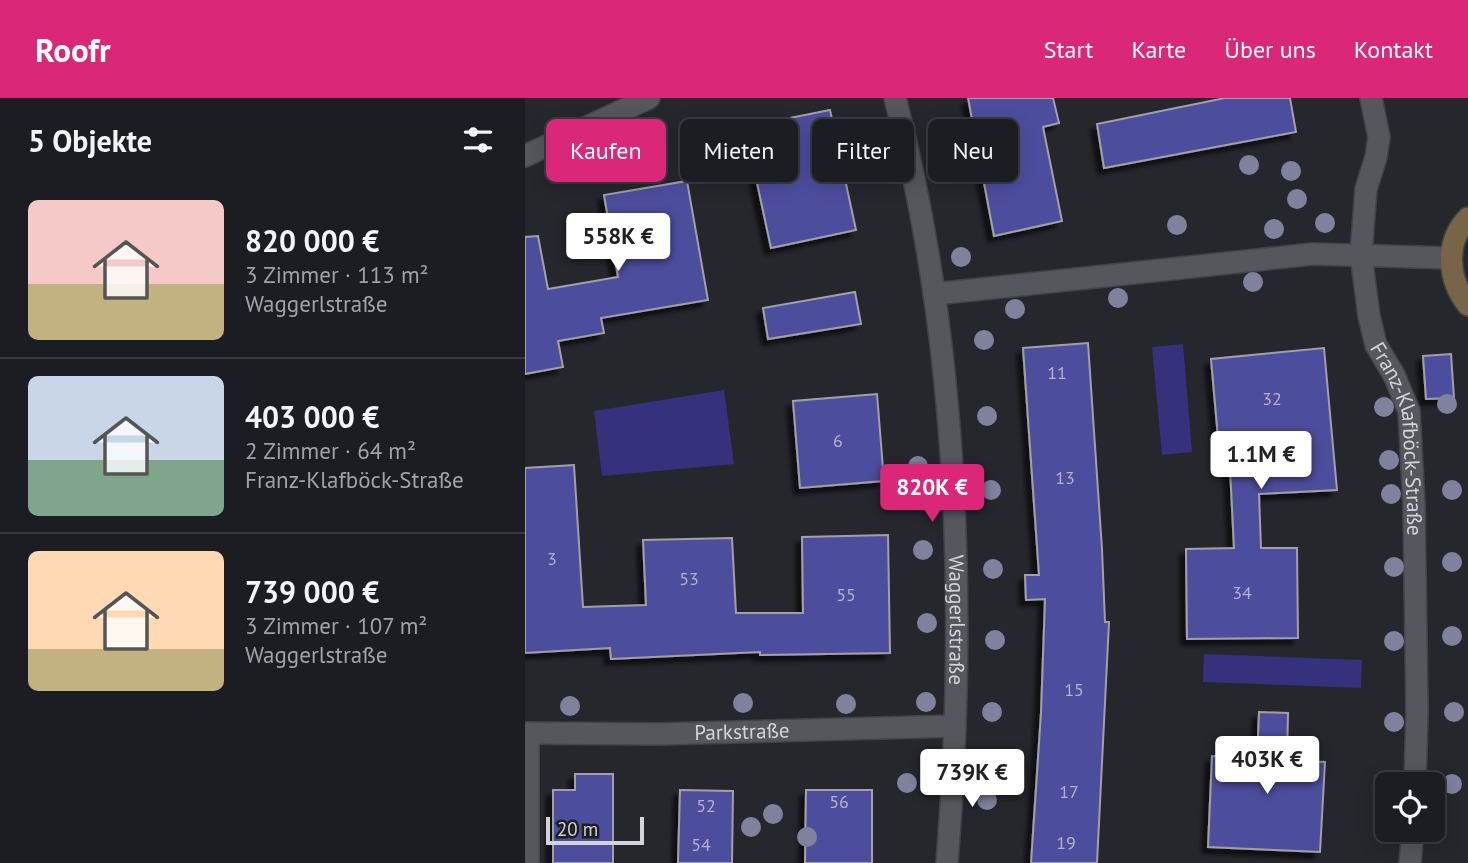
<!DOCTYPE html>
<html lang="de">
<head>
<meta charset="utf-8">
<style>
  :root { --surface:#1c1d22; --page:#25262a; --text:#f1f3f6; --muted:#a0a2a5; --line:#3a3b40; --accent:#db2777 }
  body { margin:0; font-family:"PT Sans",sans-serif; background:var(--page); color:var(--text); height:100vh; display:flex; flex-direction:column; font-size:26px; white-space:nowrap }
  * { box-sizing:border-box; margin:0 }
  p { font-size:23px; color:var(--muted) }
  .icon { flex:none; width:38px; height:38px; fill:none; stroke:currentColor; stroke-width:2; stroke-linecap:round; stroke-linejoin:round }
  .map { position:relative; flex:1; overflow:hidden }
  .details { display:flex; flex-direction:column; background:var(--surface); width:525px }
  .details>* { flex:none }
  .top-card { position:absolute; left:21px; top:21px; width:665px; height:63px; display:flex; gap:14px }
  .controls { position:absolute; left:850px; top:674px; display:grid; gap:14px }
  .controls a { display:grid; place-items:center; width:70px; height:70px; border-radius:10px; background:var(--surface); box-shadow:0 4px 18px #0003,0 0 0 2px var(--line); font-size:35px }
  .scale { position:absolute; left:21px; bottom:18px; width:98px; box-sizing:border-box; padding-left:7px; border:4px solid #d3d4d8; border-top:0; font-size:19px; line-height:24px; white-space:nowrap; color:#d3d4d8; -webkit-text-stroke:5px #1d1d23; paint-order:stroke }
  .price { position:absolute; translate:-50% -60px; padding:0 16px; border-radius:7px; background:#fff; color:#222; font-size:23px; line-height:46px; filter:drop-shadow(0 2px 4px #0008) }
  .price::after { content:''; position:absolute; left:50%; top:42px; width:21px; height:16px; margin-left:-10px; background:inherit; clip-path:polygon(0 0,100% 0,50% 100%) }
  .price.current { background:var(--accent); color:#fff }
  ul { padding:0; list-style:none }
  li { display:flex; align-items:center; gap:21px; height:175px; padding:0 28px }
  li+li { border-top:2px solid var(--line) }
  li span { display:grid; place-items:center; flex:none; width:196px; height:140px; border-radius:10px; color:#555 }
  li>.icon { margin-inline-start:auto }
  span .icon { width:84px; height:84px; fill:#fffc; stroke-width:1 }
  li b { font-size:30px }
  h2 { display:flex; justify-content:space-between; align-items:center; height:84px; padding:0 28px; font-size:30px }
  .chip { padding:0 24px; border-radius:10px; background:var(--surface); box-shadow:0 4px 18px #0003,0 0 0 2px var(--line); font-size:24px; line-height:63px }
  .chip.current { background:var(--accent); color:#fff }
  header { display:flex; align-items:center; gap:42px; box-sizing:border-box; height:98px; padding:0 35px; background:var(--accent); color:#fff }
  header strong { font-size:33px }
  nav { display:flex; gap:38px; margin-inline-start:auto; font-size:24px }
  main { display:flex; flex:1; min-height:0 }
  .map>svg:first-child { display:block }
  .green { fill:#35317d }
  .building { fill:#4e4d9d; stroke:#a0a1a8; stroke-width:2; filter:url(#shadow) }
  .lines { fill:none; stroke-linecap:round; stroke-linejoin:round }
  .street-casing { stroke:#424348; stroke-width:24 }
  .secondary-casing { stroke:#424348; stroke-width:24 }
  .street { stroke:#56565d; stroke-width:21 }
  .secondary { stroke:#786447; stroke-width:21 }
  .tree { fill:#7f829d }
  .labels { text-anchor:middle; stroke-width:5; stroke-linejoin:round; paint-order:stroke }
  .number-label { font-size:18px; fill:#b2b2c9 }
  .street-label { font-size:21px; fill:#d3d4d8; stroke:#1d1d23 }
</style>
</head>
<body>
<header>
<strong>Roofr</strong>
<nav><a>Start</a><a>Karte</a><a>Über uns</a><a>Kontakt</a></nav>
</header>
<main>
<section class="details">
<h2>5 Objekte<svg class="icon" aria-label="filters" viewBox="0 0 24 24"><path d="M4 7h16M4 17h16"/><circle cx="9" cy="7" r="2"/><circle cx="15" cy="17" r="2"/></svg></h2>
<ul>
<li><span style="background:linear-gradient(#f6c9c9 60%,#c2b280 0)"><svg class="icon" aria-label="home" viewBox="0 0 24 24"><path d="M3 11l9-7 9 7M6 9v11h12V9"/></svg></span><div><b>820 000 €</b><p>3 Zimmer · 113 m²</p><p>Waggerlstraße</p></div></li>
<li><span style="background:linear-gradient(#c9d6e8 60%,#7fa58c 0)"><svg class="icon" aria-label="home" viewBox="0 0 24 24"><path d="M3 11l9-7 9 7M6 9v11h12V9"/></svg></span><div><b>403 000 €</b><p>2 Zimmer · 64 m²</p><p>Franz-Klafböck-Straße</p></div></li>
<li><span style="background:linear-gradient(#ffd9b3 70%,#c2b280 0)"><svg class="icon" aria-label="home" viewBox="0 0 24 24"><path d="M3 11l9-7 9 7M6 9v11h12V9"/></svg></span><div><b>739 000 €</b><p>3 Zimmer · 107 m²</p><p>Waggerlstraße</p></div></li>
</ul>
</section>
<div class="map">
<svg width="943" height="765" viewBox="0 0 943 765">
  <defs>
    <filter id="shadow"><feDropShadow dx="-6" dy="6" stdDeviation="2" flood-color="#0009"/></filter>
  </defs>
  <rect width="100%" height="100%" fill="#26272d"/>
  <g class="green">
    <polygon points="658,246 667,354 637,357 627,249"/>
    <polygon points="199,292 209,366 77,378 69,313"/>
    <polygon points="679,556 837,562 836,590 678,584"/>
  </g>
  <g class="building">
    <polygon points="443,0 528,0 534,25 518,29 537,123 469,138"/>
    <polygon points="700,0 765,0 771,34 579,70 572,26"/>
    <polygon points="305,12 331,132 246,150 220,29"/>
    <polygon points="162,83 183,202 76,220 79,235 33,243 38,269 0,276 0,139 13,138 23,191 93,179 79,97"/>
    <polygon points="330,194 336,226 243,241 238,210"/>
    <polygon points="563,245 577,451 580,524 584,524 572,765 506,765 516,615 520,501 501,502 500,477 514,477 498,250"/>
    <polygon points="799,250 812,392 734,396 736,450 772,450 773,540 662,541 661,451 709,450 704,350 694,351 686,261"/>
    <polygon points="926,256 929,300 901,301 898,258"/>
    <polygon points="352,296 359,383 275,390 268,303"/>
    <polygon points="49,367 58,509 121,507 118,442 207,440 211,515 278,515 277,439 363,437 365,555 235,557 235,554 86,561 85,550 0,555 0,370"/>
    <polygon points="734,614 763,615 762,662 800,664 795,754 683,749 687,658 732,661"/>
    <polygon points="50,676 88,676 88,765 28,765 28,692 50,692"/>
    <polygon points="155,692 208,693 207,765 153,765"/>
    <polygon points="281,692 347,692 347,765 280,765"/>
  </g>
  <g class="lines">
    <defs>
      <g id="street">
        <path id="s1" d="M 370,0 C 434,246 442,513 422,765"/>
        <path id="s2" d="M 846,0 L 854,39 L 851,59 L 841,91 L 836,157 L 844,218 L 851,247 L 869,277 L 884,313 L 889,407 L 892,614 L 890,686"/>
        <polyline points="0,58 124,0"/>
        <polyline points="409,196 788,156 926,160"/>
        <path id="s3" d="M 0,635 L 135,636 L 430,628"/>
        <polyline points="3,635 3,765"/>
        <polyline points="885,765 888,732"/>
      </g>
      <path id="secondary" d="M 943,120 C 919,145 923,182 943,207"/>
    </defs>
    <use href="#street" class="street-casing"/>
    <use href="#secondary" class="secondary-casing"/>
    <use href="#street" class="street"/>
    <use href="#secondary" class="secondary"/>
  </g>
  <g class="tree">
    <circle cx="724" cy="67" r="10"/>
    <circle cx="421" cy="70" r="10"/>
    <circle cx="766" cy="73" r="10"/>
    <circle cx="772" cy="101" r="10"/>
    <circle cx="800" cy="125" r="10"/>
    <circle cx="652" cy="127" r="10"/>
    <circle cx="749" cy="131" r="10"/>
    <circle cx="436" cy="159" r="10"/>
    <circle cx="728" cy="184" r="10"/>
    <circle cx="593" cy="200" r="10"/>
    <circle cx="490" cy="211" r="10"/>
    <circle cx="459" cy="242" r="10"/>
    <circle cx="922" cy="306" r="10"/>
    <circle cx="859" cy="309" r="10"/>
    <circle cx="462" cy="318" r="10"/>
    <circle cx="864" cy="362" r="10"/>
    <circle cx="393" cy="368" r="10"/>
    <circle cx="466" cy="392" r="10"/>
    <circle cx="927" cy="392" r="10"/>
    <circle cx="866" cy="396" r="10"/>
    <circle cx="398" cy="452" r="10"/>
    <circle cx="927" cy="464" r="10"/>
    <circle cx="869" cy="469" r="10"/>
    <circle cx="468" cy="471" r="10"/>
    <circle cx="402" cy="525" r="10"/>
    <circle cx="927" cy="538" r="10"/>
    <circle cx="470" cy="542" r="10"/>
    <circle cx="869" cy="543" r="10"/>
    <circle cx="401" cy="604" r="10"/>
    <circle cx="218" cy="605" r="10"/>
    <circle cx="321" cy="606" r="10"/>
    <circle cx="45" cy="608" r="10"/>
    <circle cx="467" cy="614" r="10"/>
    <circle cx="929" cy="614" r="10"/>
    <circle cx="869" cy="624" r="10"/>
    <circle cx="382" cy="685" r="10"/>
    <circle cx="927" cy="686" r="10"/>
    <circle cx="462" cy="702" r="10"/>
    <circle cx="248" cy="716" r="10"/>
    <circle cx="226" cy="729" r="10"/>
    <circle cx="282" cy="739" r="10"/>
  </g>
  <g class="labels">
    <g class="number-label">
      <text x="532" y="281">11</text>
      <text x="747" y="307">32</text>
      <text x="313" y="349">6</text>
      <text x="540" y="386">13</text>
      <text x="27" y="467">3</text>
      <text x="164" y="487">53</text>
      <text x="717" y="501">34</text>
      <text x="321" y="503">55</text>
      <text x="549" y="598">15</text>
      <text x="544" y="700">17</text>
      <text x="314" y="710">56</text>
      <text x="181" y="714">52</text>
      <text x="541" y="751">19</text>
      <text x="176" y="753">54</text>
    </g>
    <g class="street-label">
      <text dy="7" stroke="none"><textPath href="#s2" startOffset="350">Franz-Klafböck-Straße</textPath></text>
      <text dy="7" stroke="none"><textPath href="#s1" startOffset="527">Waggerlstraße</textPath></text>
      <text dy="7" stroke="none"><textPath href="#s3" startOffset="217">Parkstraße</textPath></text>
    </g>
  </g>
</svg>
<div class="controls">
<a><svg class="icon" aria-label="locate" viewBox="0 0 24 24"><circle cx="12" cy="12" r="6"/><path d="M12 2v4M12 18v4M2 12h4M18 12h4"/></svg></a>
</div>
<div class="scale">20 m</div>
<b class="price" style="left:93px;top:175px">558K €</b>
<b class="price" style="left:736px;top:393px">1.1M €</b>
<b class="price current" style="left:407px;top:426px">820K €</b>
<b class="price" style="left:742px;top:698px">403K €</b>
<b class="price" style="left:447px;top:711px">739K €</b>
<div class="top-card">
<a class="chip current">Kaufen</a>
<a class="chip">Mieten</a>
<a class="chip">Filter</a>
<a class="chip">Neu</a>
</div>
</div>
</main>
</body>
</html>
